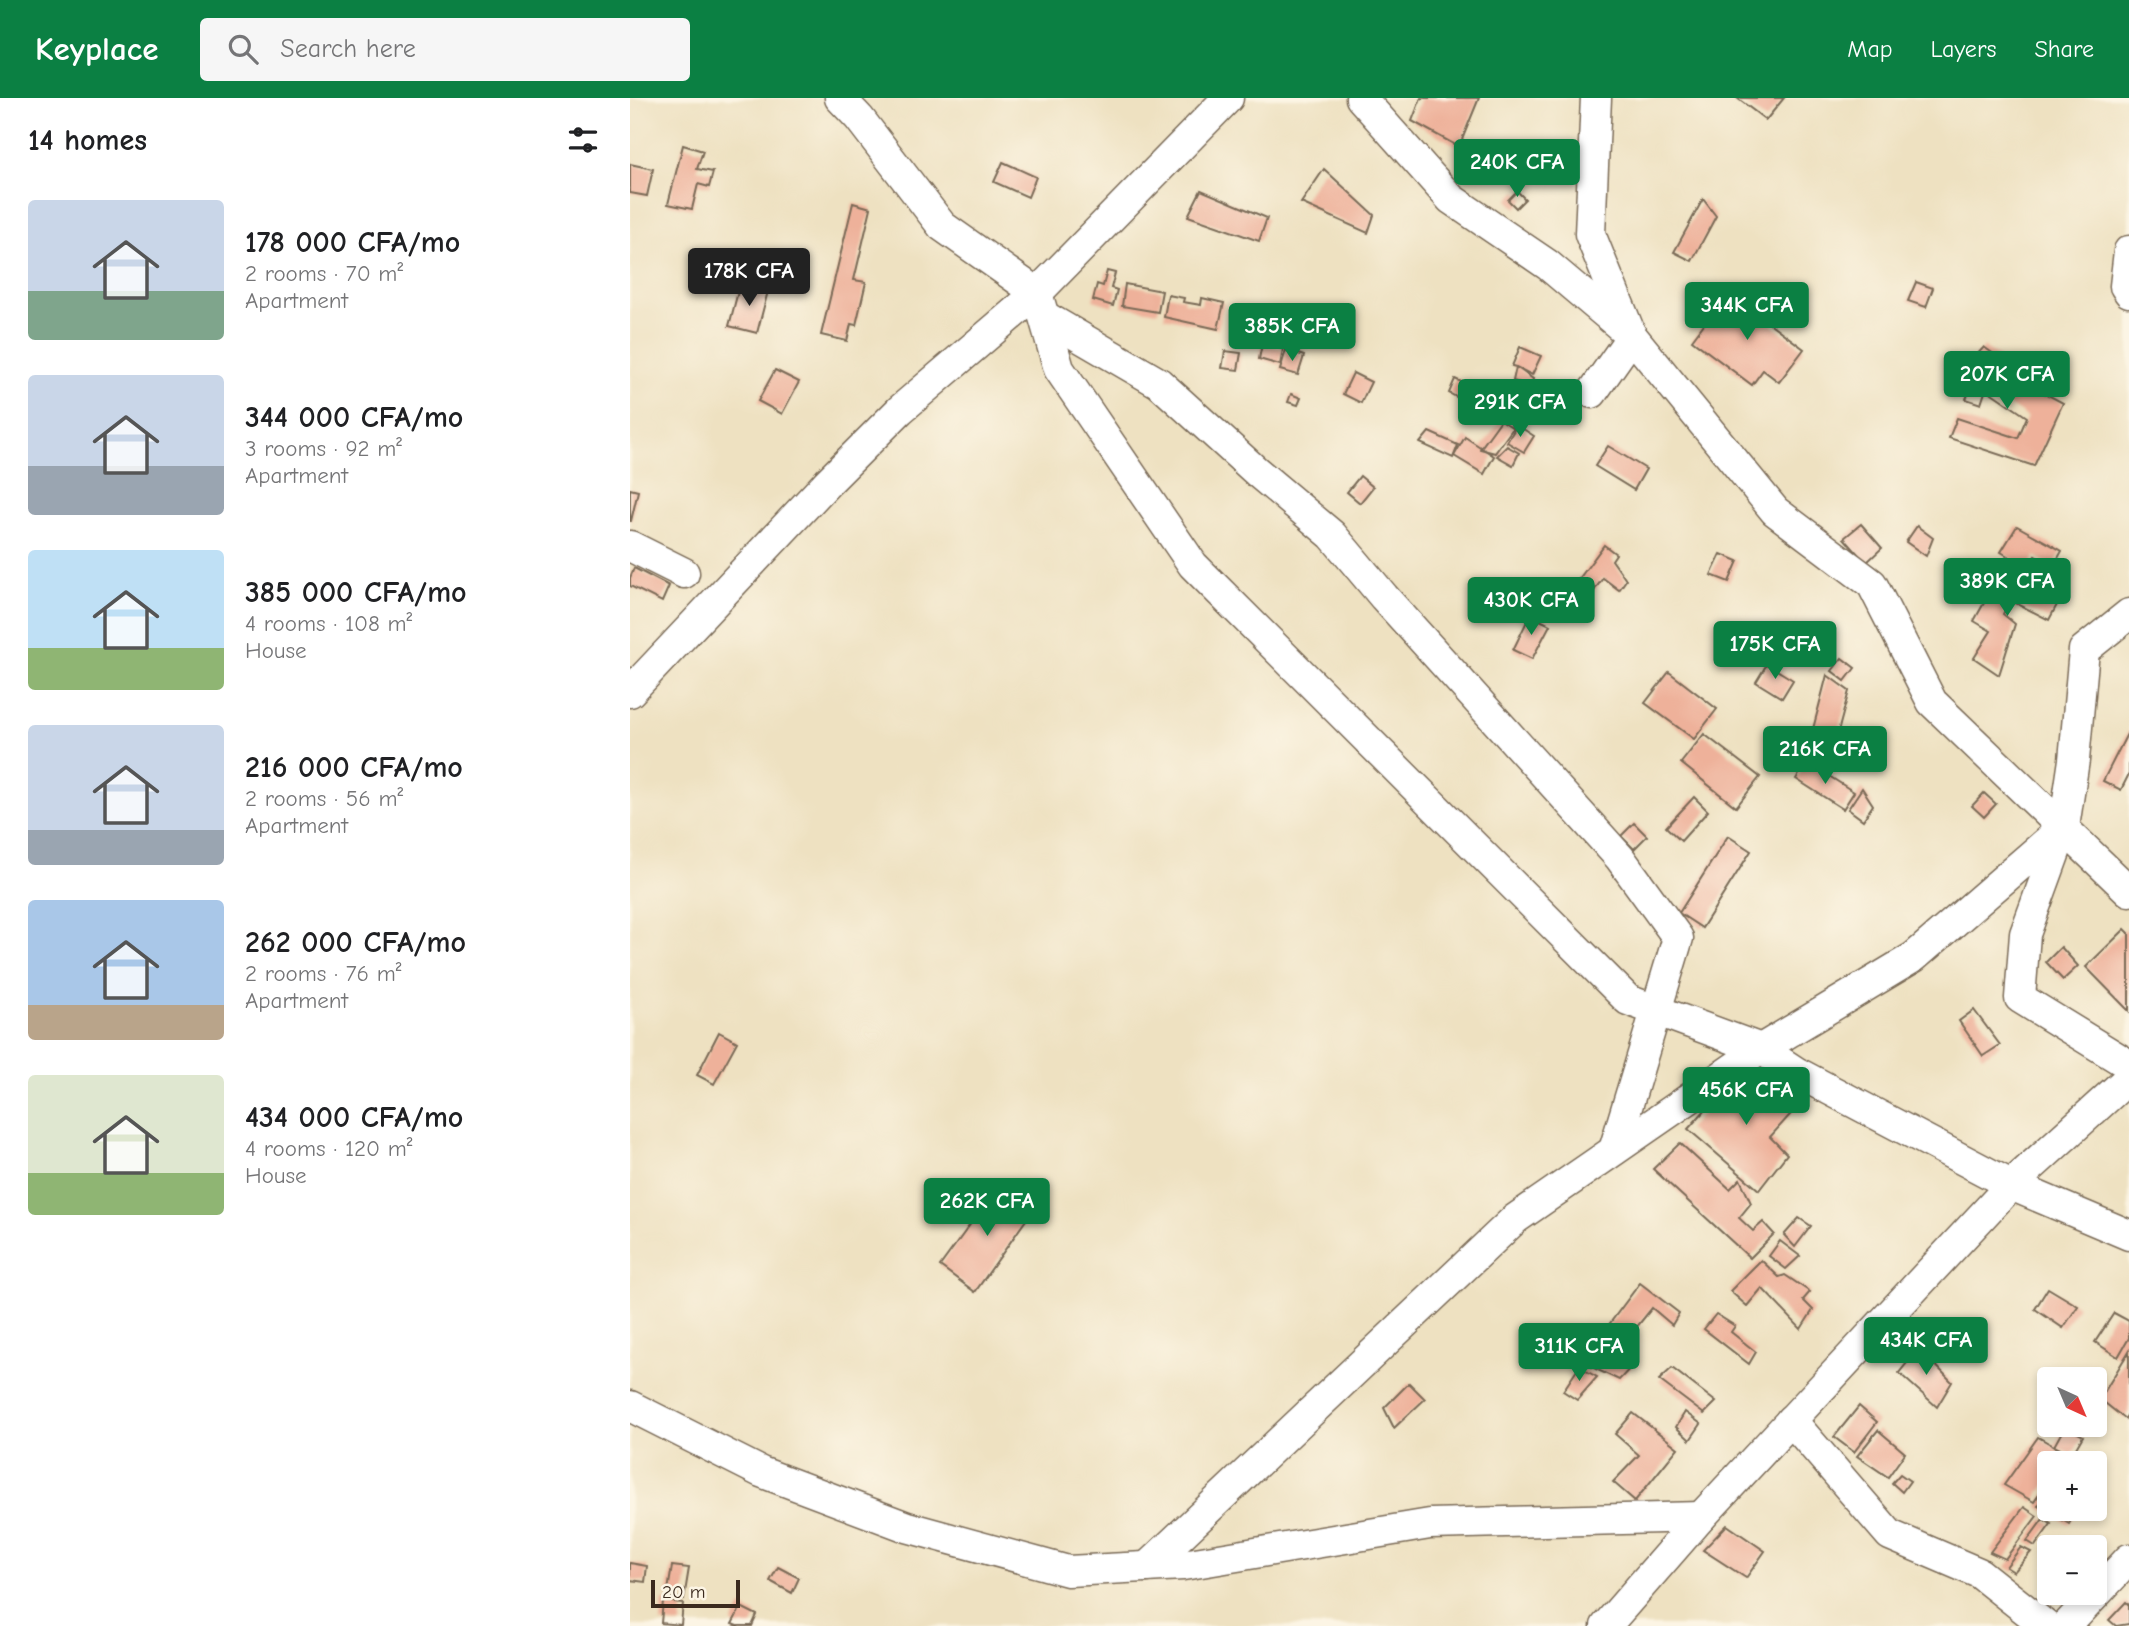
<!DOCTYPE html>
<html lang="en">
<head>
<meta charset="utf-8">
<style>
  :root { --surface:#fff; --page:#f6f6f6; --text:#202124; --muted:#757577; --accent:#0b8043 }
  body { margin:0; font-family:"Comic Neue",sans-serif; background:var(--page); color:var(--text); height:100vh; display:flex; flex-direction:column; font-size:26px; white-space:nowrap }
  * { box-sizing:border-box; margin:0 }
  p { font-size:23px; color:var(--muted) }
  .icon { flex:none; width:38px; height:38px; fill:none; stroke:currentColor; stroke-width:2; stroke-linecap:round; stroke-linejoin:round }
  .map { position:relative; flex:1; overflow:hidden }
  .side { display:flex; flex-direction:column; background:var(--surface); width:630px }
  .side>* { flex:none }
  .needle { width:46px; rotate:136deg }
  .controls { position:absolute; left:1407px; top:1269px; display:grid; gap:14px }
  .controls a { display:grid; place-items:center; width:70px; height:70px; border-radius:7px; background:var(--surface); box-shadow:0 4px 10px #0003; font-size:35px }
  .scale { position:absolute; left:21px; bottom:18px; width:89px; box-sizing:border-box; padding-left:7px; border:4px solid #3b2a1e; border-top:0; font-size:19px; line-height:24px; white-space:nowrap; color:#3b2a1e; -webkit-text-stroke:5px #fcf5e5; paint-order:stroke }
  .price { position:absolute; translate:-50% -60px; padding:0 16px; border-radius:7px; background:var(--accent); color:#fff; font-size:23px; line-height:46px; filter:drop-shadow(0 2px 4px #0008) }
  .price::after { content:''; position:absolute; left:50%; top:42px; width:21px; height:16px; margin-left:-10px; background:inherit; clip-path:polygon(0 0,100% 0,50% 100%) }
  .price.current { background:#222; color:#fff }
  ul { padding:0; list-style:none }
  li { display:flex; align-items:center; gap:21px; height:175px; padding:0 28px }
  li span { display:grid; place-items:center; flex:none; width:196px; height:140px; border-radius:7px; color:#555 }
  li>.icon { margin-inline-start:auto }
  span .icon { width:84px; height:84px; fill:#fffc; stroke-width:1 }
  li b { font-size:30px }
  h2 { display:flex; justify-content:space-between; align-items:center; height:84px; padding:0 28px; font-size:30px }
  header { display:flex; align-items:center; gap:42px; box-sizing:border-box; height:98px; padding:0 35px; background:var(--accent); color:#fff }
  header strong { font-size:33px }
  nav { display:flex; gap:38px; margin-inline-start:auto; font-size:24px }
  .search { width:490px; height:63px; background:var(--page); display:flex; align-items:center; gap:18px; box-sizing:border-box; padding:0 24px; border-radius:7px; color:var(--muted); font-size:26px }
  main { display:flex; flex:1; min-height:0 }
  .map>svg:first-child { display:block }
  .building { fill:#eeb19a }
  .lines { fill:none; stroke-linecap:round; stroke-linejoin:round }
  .street-casing { stroke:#7a6a57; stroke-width:33 }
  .street { stroke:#fff; stroke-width:30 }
</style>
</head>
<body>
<header>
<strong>Keyplace</strong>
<div class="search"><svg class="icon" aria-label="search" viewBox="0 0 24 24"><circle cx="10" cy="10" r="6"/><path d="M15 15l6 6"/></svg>Search here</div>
<nav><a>Map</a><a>Layers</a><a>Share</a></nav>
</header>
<main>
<section class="side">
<h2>14 homes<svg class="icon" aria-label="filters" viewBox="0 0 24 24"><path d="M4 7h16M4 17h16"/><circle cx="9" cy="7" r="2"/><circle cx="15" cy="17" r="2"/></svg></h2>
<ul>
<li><span style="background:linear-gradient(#c9d6e8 65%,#7fa58c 0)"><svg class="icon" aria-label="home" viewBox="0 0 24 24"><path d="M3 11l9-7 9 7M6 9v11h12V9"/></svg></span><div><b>178 000 CFA/mo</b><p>2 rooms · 70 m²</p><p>Apartment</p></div></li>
<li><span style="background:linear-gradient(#c9d6e8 65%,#9aa5b1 0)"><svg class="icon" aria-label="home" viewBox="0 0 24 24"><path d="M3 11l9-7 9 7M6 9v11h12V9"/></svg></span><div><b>344 000 CFA/mo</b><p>3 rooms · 92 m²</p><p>Apartment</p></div></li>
<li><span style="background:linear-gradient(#bfe0f5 70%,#8fb573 0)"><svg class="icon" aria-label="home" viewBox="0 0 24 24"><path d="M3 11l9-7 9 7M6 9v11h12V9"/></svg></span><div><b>385 000 CFA/mo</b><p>4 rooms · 108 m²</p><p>House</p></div></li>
<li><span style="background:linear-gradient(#c9d6e8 75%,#9aa5b1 0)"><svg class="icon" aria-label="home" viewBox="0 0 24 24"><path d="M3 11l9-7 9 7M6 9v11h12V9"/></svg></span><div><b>216 000 CFA/mo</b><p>2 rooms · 56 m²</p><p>Apartment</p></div></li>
<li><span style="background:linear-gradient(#a9c7e8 75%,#b9a48a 0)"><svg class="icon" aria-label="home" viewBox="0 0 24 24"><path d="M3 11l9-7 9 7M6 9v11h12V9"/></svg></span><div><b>262 000 CFA/mo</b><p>2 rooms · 76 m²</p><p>Apartment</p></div></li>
<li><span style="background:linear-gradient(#dfe7d0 70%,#8fb573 0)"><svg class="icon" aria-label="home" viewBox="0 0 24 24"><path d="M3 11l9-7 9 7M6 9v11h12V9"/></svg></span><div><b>434 000 CFA/mo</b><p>4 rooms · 120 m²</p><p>House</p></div></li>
</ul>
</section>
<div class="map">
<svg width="1499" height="1528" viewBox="0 0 1499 1528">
  <rect width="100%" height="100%" fill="#fcf5e5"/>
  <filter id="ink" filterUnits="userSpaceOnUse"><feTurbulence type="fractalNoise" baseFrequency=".0143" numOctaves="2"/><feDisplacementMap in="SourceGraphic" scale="14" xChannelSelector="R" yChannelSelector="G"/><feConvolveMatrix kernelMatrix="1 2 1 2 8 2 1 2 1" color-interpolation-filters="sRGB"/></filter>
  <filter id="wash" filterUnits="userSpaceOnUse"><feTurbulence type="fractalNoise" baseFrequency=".00686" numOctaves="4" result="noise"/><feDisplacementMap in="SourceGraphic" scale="28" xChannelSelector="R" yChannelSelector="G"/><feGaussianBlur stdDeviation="1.57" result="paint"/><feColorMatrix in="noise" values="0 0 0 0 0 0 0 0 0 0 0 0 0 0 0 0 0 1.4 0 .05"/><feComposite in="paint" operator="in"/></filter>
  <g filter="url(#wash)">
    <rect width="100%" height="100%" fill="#eee1c1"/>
    <g id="blocks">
      <g class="building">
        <polygon points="791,0 849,0 829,49 782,23"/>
        <polygon points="1107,0 1154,0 1136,22"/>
        <polygon points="53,47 73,53 67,71 83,74 79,89 68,86 62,111 38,106"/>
        <polygon points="373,64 406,79 398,99 364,84"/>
        <polygon points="0,66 23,71 17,98 0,95"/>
        <polygon points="694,71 744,117 738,135 671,105"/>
        <polygon points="571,92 637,120 629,143 558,118"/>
        <polygon points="887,93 895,101 886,110 878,102"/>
        <polygon points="1073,101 1086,118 1062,163 1044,154"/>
        <polygon points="223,105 241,110 224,182 236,184 226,227 221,226 217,243 191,237"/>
        <polygon points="477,173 485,175 481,190 487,192 483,208 463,202 467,186 473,188"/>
        <polygon points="1286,184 1303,190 1296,209 1278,203"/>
        <polygon points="110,186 138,193 127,235 99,228"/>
        <polygon points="495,186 532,193 528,214 492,208"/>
        <polygon points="1098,194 1174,251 1149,284 1133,272 1122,287 1062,242"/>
        <polygon points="538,197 554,200 553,204 571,207 572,200 594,205 588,231 534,219"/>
        <polygon points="632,246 653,251 650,267 629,261"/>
        <polygon points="890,249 911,258 902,277 886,269 903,281 901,288 883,283 886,269 882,268"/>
        <polygon points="1354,249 1379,267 1375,274 1433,305 1404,368 1319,340 1327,320 1388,340 1397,319 1356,291 1351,306 1336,301 1343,285 1331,274"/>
        <polygon points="656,252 674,258 668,277 650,272"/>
        <polygon points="595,253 611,255 608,272 592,270"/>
        <polygon points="145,272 169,284 152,316 128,303"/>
        <polygon points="723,275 741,284 731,305 713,296"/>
        <polygon points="825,281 855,295 852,309 830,297 828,300 819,295"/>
        <polygon points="661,296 671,300 668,307 658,304"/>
        <polygon points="871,322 883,330 865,355 850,351"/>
        <polygon points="887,327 904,338 894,354 877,344"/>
        <polygon points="799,334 828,347 823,360 790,345"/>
        <polygon points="835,339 864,358 854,376 824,358"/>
        <polygon points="877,348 889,355 883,367 867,358"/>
        <polygon points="978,348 1016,371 1004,392 965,368"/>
        <polygon points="730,378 743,389 730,405 717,394"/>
        <polygon points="0,391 8,393 1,423 0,423"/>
        <polygon points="1231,426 1252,450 1236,465 1214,440"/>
        <polygon points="1287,428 1303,440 1296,458 1276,444"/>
        <polygon points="1387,428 1432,453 1423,469 1405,458 1398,470 1371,454"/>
        <polygon points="974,447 986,456 982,462 996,482 989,492 973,480 954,507 938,496"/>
        <polygon points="1091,456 1108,463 1099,484 1081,477"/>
        <polygon points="4,470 39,488 32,504 0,488 0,480"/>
        <polygon points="1369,478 1388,488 1390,482 1429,503 1419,522 1380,502 1373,516 1385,526 1369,577 1344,560 1361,533 1344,523"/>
        <polygon points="900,517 920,527 902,561 883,552"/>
        <polygon points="1212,560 1225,570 1215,583 1202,573"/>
        <polygon points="1137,566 1163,582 1152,600 1126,584"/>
        <polygon points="1039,574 1087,611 1064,641 1015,605"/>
        <polygon points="1197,577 1219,593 1200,664 1176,658"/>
        <polygon points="1499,632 1499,676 1491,692 1473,683"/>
        <polygon points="1074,636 1130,679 1106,709 1051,665"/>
        <polygon points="1177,664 1224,694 1213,711 1166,681"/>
        <polygon points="1232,690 1243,707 1233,722 1218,711"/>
        <polygon points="1354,695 1366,706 1354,719 1342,708"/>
        <polygon points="1064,699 1078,713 1051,743 1036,729"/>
        <polygon points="1004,725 1017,738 1004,751 991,738"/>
        <polygon points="1098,738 1121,753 1072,830 1049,815"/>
        <polygon points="1495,831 1499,835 1499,913 1456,869"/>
        <polygon points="1431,849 1448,868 1433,882 1416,864"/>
        <polygon points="1344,912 1370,947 1353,958 1329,923"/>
        <polygon points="89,934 107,944 84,986 67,977"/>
        <polygon points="1114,969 1168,1008 1140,1039 1157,1056 1129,1092 1058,1031"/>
        <polygon points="1050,1045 1100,1091 1110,1081 1121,1105 1109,1120 1123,1133 1133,1124 1144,1136 1120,1160 1023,1071"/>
        <polygon points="369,1087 403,1112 345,1194 310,1168"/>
        <polygon points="1169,1120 1181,1128 1165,1149 1154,1137"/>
        <polygon points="1150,1143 1170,1158 1156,1171 1139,1158"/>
        <polygon points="1131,1162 1149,1179 1155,1177 1180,1194 1173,1202 1183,1212 1171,1231 1132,1190 1117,1208 1100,1193"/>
        <polygon points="1010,1185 1049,1215 1042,1227 1022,1210 989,1251 1004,1266 989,1282 951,1264"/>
        <polygon points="1418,1190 1448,1208 1433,1230 1405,1211"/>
        <polygon points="1484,1215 1499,1223 1499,1240 1488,1259 1465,1244"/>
        <polygon points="1086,1216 1105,1228 1101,1234 1126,1254 1119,1266 1074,1231"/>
        <polygon points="1289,1250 1322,1284 1307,1309 1269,1275"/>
        <polygon points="1499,1253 1499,1314 1495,1321 1470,1301"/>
        <polygon points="949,1269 967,1279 947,1302 933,1293"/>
        <polygon points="1042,1270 1086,1304 1074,1316 1029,1282"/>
        <polygon points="779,1285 795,1301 764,1330 754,1310"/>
        <polygon points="1229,1308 1247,1324 1224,1354 1204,1339"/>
        <polygon points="1055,1314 1071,1326 1060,1342 1046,1329"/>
        <polygon points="1003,1315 1048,1350 1005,1403 983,1384 1009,1357 985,1336"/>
        <polygon points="1435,1328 1453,1338 1442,1357 1424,1348"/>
        <polygon points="1248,1332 1275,1355 1258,1379 1227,1358"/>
        <polygon points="1408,1339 1424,1348 1435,1358 1431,1365 1419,1365 1419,1382 1404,1404 1374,1387"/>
        <polygon points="1270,1376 1280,1383 1272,1394 1262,1385"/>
        <polygon points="1419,1392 1419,1410 1448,1410 1439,1426 1408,1408"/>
        <polygon points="1394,1409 1407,1418 1375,1461 1360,1454"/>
        <polygon points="1413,1421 1421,1426 1405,1448 1397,1443"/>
        <polygon points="1097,1427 1135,1453 1116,1480 1073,1452"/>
        <polygon points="1391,1449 1401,1454 1384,1474 1376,1469"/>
        <polygon points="0,1465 17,1468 15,1484 0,1482"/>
        <polygon points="42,1468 59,1470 54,1501 37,1499"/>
        <polygon points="148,1469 169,1480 162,1495 140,1483"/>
        <polygon points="33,1503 53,1505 51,1527 31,1525"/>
        <polygon points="1496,1504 1499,1507 1499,1526 1486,1528 1479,1522"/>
        <polygon points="111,1509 127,1517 122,1528 107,1528 102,1526"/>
      </g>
    </g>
  </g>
  <g filter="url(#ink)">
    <use href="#blocks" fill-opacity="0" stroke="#7a6a57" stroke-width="2"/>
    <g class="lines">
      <defs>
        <g id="street">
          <polyline points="210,0 229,20 312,128 407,195 429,271 563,467 998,902 1131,951 1166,974 1381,1087 1499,1137"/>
          <polyline points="731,0 821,101 918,167 1002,238"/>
          <polyline points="966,0 960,136 999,232"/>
          <polyline points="1499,153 1495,188 1499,194"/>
          <polyline points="414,218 529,285 627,374 702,437 754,499 990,760 1048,840 984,1052"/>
          <polyline points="962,295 1002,238 1145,413 1242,486 1302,604 1499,793"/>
          <polyline points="0,448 54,475"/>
          <polyline points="1499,516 1454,552 1444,662 1434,729 1395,836 1390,900 1499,967"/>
          <polyline points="0,594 198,384 270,312 407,195 598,0"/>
          <polyline points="0,1308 131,1374 277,1429 438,1473 553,1467 800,1426 1071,1419"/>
          <polyline points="1161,1322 1260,1437 1349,1475 1416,1528"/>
          <polyline points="517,1469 885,1121 1131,951 1284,859 1434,729"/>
          <polyline points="976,1528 1071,1419 1381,1087 1499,980"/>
          <polyline points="1436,1528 1499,1461"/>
        </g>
      </defs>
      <use href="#street" class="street-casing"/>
      <use href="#street" class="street"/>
    </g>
  </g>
</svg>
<div class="controls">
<a><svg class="needle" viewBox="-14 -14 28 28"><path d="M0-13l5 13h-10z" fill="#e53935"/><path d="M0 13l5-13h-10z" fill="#757577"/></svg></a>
<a>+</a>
<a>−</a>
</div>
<div class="scale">20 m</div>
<b class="price" style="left:887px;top:101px">240K CFA</b>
<b class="price current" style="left:119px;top:210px">178K CFA</b>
<b class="price" style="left:1117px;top:244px">344K CFA</b>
<b class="price" style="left:662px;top:265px">385K CFA</b>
<b class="price" style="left:1377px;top:313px">207K CFA</b>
<b class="price" style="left:890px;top:341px">291K CFA</b>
<b class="price" style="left:1377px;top:520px">389K CFA</b>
<b class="price" style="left:901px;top:539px">430K CFA</b>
<b class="price" style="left:1145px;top:583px">175K CFA</b>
<b class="price" style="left:1195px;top:688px">216K CFA</b>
<b class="price" style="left:1116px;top:1029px">456K CFA</b>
<b class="price" style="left:357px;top:1140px">262K CFA</b>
<b class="price" style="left:1296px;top:1279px">434K CFA</b>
<b class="price" style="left:949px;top:1285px">311K CFA</b>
</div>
</main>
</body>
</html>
